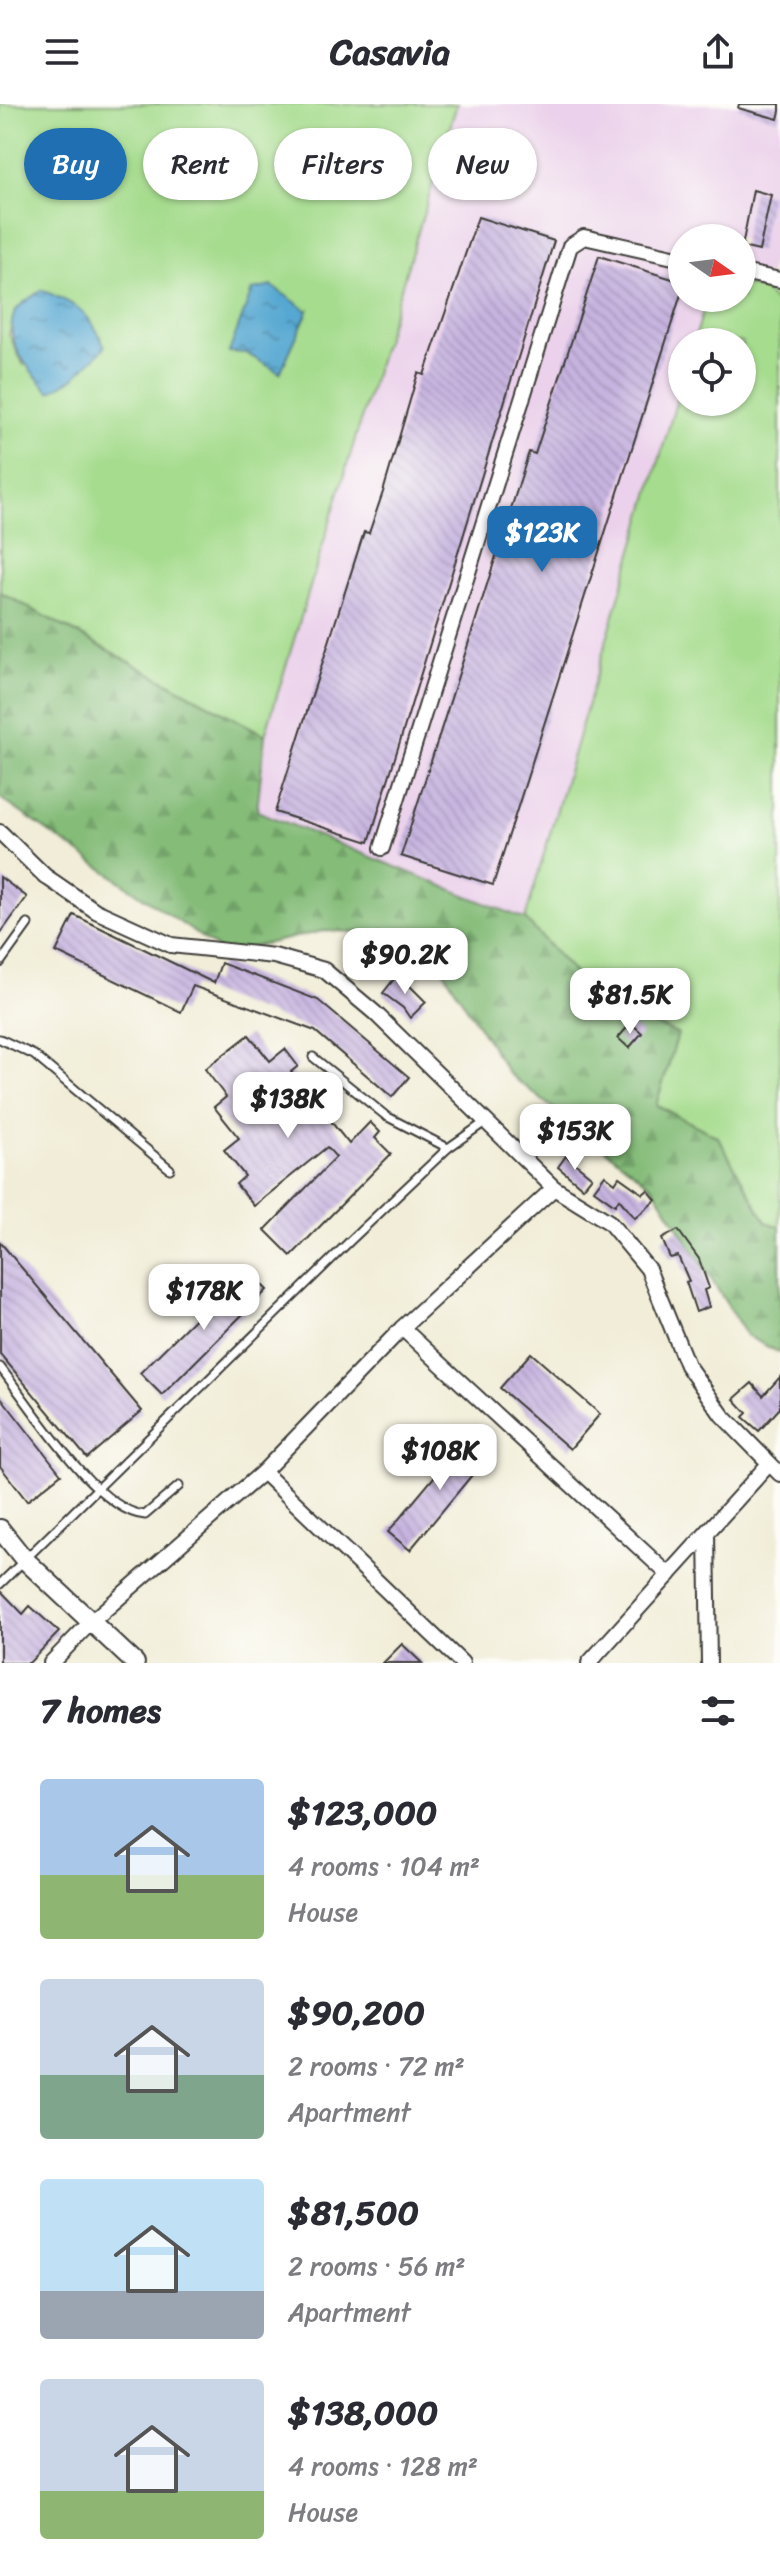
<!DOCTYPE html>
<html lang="en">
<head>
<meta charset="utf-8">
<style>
  :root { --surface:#fff; --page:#f2f2f3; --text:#2b2b33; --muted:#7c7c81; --accent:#1f6fb2 }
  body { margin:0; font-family:Sriracha,sans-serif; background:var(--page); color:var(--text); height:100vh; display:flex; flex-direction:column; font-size:30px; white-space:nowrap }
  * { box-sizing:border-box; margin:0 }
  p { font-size:26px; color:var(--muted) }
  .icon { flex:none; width:44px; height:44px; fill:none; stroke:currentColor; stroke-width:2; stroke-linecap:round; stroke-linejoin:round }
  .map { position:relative; height:1559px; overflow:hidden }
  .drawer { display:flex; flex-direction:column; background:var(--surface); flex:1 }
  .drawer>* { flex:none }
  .guide { position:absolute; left:24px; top:24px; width:732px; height:72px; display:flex; gap:16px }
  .needle { width:52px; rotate:104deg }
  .controls { position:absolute; left:668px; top:120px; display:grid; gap:16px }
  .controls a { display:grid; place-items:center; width:88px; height:88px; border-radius:50%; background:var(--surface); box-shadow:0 2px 6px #0004; font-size:40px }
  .price { position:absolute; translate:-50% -68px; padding:0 18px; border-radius:16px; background:#fff; color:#222; font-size:26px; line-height:52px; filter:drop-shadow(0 2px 4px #0008) }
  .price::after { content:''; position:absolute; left:50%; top:48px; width:24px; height:18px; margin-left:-12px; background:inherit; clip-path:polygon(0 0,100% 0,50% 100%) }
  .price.on { background:var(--accent); color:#fff }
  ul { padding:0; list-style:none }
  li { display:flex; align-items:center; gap:24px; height:200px; padding:0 40px }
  li span { display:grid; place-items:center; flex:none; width:224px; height:160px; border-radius:8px; color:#555 }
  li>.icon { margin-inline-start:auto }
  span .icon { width:96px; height:96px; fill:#fffc; stroke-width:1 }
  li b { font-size:34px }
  h2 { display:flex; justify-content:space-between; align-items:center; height:96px; padding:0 40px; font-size:34px }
  .pill { padding:0 28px; border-radius:36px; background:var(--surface); box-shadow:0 2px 6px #0004; font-size:28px; line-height:72px }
  .pill.on { background:var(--accent); color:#fff }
  header { display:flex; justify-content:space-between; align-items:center; height:104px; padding:0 40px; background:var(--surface); font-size:36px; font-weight:700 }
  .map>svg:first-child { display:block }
  .built { fill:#ebd1eb }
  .grass { fill:#a5dc8d; stroke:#607c54; stroke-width:2; fill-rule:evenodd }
  .forest { fill:url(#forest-firs); stroke:#506c4a; stroke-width:2 }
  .water { fill:url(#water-ripples); stroke:#3a6277; stroke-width:2 }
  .building { fill:url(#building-back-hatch) }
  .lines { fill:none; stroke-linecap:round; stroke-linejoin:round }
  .service-casing { stroke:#3c3b38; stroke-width:11 }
  .minor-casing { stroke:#3c3b38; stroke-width:18 }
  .tertiary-casing { stroke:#3c3b38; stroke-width:22 }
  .service { stroke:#fff; stroke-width:7 }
  .minor { stroke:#fff; stroke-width:14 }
  .tertiary { stroke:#fff; stroke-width:18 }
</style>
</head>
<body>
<header><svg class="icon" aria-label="menu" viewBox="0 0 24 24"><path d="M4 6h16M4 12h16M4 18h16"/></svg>Casavia<svg class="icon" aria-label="share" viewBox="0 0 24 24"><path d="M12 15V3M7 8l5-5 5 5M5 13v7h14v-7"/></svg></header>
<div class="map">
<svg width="780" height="1559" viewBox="0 0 780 1559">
  <defs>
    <pattern id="forest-firs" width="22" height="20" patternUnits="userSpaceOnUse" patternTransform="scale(2)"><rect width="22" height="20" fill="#84bc78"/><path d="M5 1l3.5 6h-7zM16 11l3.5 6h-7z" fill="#71a167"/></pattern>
    <pattern id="water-ripples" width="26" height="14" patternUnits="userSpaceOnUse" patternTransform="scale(2)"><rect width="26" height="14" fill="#57a8d2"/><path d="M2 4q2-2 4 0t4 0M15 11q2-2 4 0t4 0" fill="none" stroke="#4788aa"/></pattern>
    <pattern id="building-back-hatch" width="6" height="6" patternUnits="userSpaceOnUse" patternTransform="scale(2)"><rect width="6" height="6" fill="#c6b3df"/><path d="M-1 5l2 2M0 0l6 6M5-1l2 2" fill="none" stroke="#aa99bf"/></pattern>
  </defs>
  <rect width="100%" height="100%" fill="#fdfcf7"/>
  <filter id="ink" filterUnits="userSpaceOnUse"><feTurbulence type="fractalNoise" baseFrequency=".0125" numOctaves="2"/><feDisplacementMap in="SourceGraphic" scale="16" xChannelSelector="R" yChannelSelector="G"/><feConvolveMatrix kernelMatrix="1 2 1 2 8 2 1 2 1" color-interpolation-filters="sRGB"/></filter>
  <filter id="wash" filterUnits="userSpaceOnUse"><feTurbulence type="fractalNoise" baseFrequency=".006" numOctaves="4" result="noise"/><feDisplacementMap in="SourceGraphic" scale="32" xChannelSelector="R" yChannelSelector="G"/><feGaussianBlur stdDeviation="1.8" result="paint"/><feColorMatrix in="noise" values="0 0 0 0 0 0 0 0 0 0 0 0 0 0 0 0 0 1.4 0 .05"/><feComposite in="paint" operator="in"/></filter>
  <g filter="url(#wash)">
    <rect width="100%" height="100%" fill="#f1edd8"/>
    <polygon class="built" points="457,0 780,0 780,131 764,187 742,179 742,134 682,134 682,194 707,194 694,238 682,238 682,278 525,815 238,721"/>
    <g class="grass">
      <path d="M 0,0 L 457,0 L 265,631 L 0,488 ZM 308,206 L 280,268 L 245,249 ZM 15,207 L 24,262 L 9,231 Z"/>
      <polygon points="742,179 764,187 780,203 780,1123 766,1119 718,1033 656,1001 678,930 600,897 525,815 682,278 682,298 742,298 742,238 694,238 707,194 742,194"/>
    </g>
    <polygon class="forest" points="0,488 265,631 257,707 525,815 599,897 678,930 656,1001 718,1033 766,1118 780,1123 780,1249 747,1232 653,1083 508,969 420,829 323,827 224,849 0,694"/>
    <g class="water">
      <polygon points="272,182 308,207 280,269 246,249 229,248 252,186"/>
      <path d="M 41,186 C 77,200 90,208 105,243 L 74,274 L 50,288 C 31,268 0,236 16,206 C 22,198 34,192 41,186 Z"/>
    </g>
    <g id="blocks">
      <g class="building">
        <polygon points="739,0 780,0 780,7 778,15 738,4"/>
        <polygon points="753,86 771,91 759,147 742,143"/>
        <polygon points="478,113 554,137 369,738 275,708 364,428 369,429 383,388 418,269 424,271"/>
        <polygon points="599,152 682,178 682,187 493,781 401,752 529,348 535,350"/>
        <polygon points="0,773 27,793 0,830"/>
        <polygon points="74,811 214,879 221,859 318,896 409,973 392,993 315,927 193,882 181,908 56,848"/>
        <polygon points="398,870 426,898 410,914 403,904 383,889"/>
        <polygon points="631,919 642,929 629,944 618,934"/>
        <polygon points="249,931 270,957 285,945 298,962 291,968 349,1040 370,1018 380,1028 375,1034 391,1050 291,1152 265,1126 336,1053 327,1043 254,1102 236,1080 245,1072 224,1046 239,1034 214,1003 226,993 205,965"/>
        <polygon points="566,1052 592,1073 583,1084 558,1063"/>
        <polygon points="605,1071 615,1079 619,1073 643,1090 648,1086 656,1096 635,1114 619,1095 615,1101 594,1086"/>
        <polygon points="678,1126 699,1155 709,1184 704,1186 709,1203 696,1208 686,1178 689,1177 678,1152 670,1154 662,1135"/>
        <polygon points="0,1138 142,1307 87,1354 0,1250"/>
        <polygon points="246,1164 267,1186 162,1291 140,1269"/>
        <polygon points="531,1249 600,1310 570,1345 500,1284"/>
        <polygon points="780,1273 780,1304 759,1327 743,1313 747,1309 734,1295 752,1279 763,1292"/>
        <polygon points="0,1292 61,1370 27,1397 0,1362"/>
        <polygon points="470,1330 491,1348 410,1446 388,1428"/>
        <polygon points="0,1486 23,1510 30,1502 59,1528 29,1559 0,1559"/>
        <polygon points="402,1540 422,1559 383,1559"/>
      </g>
    </g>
  </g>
  <g filter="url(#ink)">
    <use href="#blocks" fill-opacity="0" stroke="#3c3b38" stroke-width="2"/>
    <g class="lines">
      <defs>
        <g id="service">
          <polyline points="0,859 28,820"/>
          <polyline points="0,935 34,951 170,1065"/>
          <polyline points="313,953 386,1012 448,1044"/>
          <path d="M 0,1263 C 30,1301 97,1408 145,1411 L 179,1382"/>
          <polyline points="0,1480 351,1136 448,1044 485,1018"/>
        </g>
        <g id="minor">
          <polyline points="742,168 780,176"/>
          <polyline points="0,728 45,772 96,807 171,841 274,852 324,866 375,909 554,1084"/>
          <polyline points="382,744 570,142 584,133 682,155"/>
          <polyline points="402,1224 669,1471"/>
          <polyline points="263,1368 462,1559"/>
          <polyline points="707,1429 709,1559"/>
          <polyline points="51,1559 91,1518 263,1368 402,1224 554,1084 609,1118 648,1165 687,1261 722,1311 780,1370"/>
          <polyline points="589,1559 768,1361"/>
        </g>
        <polyline id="tertiary" points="0,1425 24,1455 135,1559"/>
      </defs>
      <use href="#service" class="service-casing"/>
      <use href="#minor" class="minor-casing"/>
      <use href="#tertiary" class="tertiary-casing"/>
      <use href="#service" class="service"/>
      <use href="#minor" class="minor"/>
      <use href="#tertiary" class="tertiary"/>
    </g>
  </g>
</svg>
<div class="controls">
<a><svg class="needle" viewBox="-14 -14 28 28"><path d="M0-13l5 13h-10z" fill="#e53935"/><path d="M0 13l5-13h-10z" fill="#7c7c81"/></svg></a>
<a><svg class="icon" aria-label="locate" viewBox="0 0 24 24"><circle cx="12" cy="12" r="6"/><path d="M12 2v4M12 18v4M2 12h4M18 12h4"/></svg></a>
</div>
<b class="price on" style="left:542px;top:470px">$123K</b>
<b class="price" style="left:405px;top:892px">$90.2K</b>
<b class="price" style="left:630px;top:932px">$81.5K</b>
<b class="price" style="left:288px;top:1036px">$138K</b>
<b class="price" style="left:575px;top:1068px">$153K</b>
<b class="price" style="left:204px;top:1228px">$178K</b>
<b class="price" style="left:440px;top:1388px">$108K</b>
<div class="guide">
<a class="pill on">Buy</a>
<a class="pill">Rent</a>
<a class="pill">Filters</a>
<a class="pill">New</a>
</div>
</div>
<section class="drawer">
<h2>7 homes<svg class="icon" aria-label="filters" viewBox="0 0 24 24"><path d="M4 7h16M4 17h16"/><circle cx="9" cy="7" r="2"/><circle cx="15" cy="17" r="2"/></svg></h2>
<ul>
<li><span style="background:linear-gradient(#a9c7e8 60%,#8fb573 0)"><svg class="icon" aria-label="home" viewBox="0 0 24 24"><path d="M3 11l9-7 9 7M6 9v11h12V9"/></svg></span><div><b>$123,000</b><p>4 rooms · 104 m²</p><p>House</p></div></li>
<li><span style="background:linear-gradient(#c9d6e8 60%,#7fa58c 0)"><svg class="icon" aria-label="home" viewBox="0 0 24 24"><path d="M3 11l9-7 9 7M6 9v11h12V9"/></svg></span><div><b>$90,200</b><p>2 rooms · 72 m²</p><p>Apartment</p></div></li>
<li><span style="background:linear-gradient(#bfe0f5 70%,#9aa5b1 0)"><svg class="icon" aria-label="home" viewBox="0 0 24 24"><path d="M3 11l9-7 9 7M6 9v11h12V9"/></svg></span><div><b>$81,500</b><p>2 rooms · 56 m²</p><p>Apartment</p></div></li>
<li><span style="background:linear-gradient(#c9d6e8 70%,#8fb573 0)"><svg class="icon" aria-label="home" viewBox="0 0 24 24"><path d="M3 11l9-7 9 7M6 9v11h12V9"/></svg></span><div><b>$138,000</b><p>4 rooms · 128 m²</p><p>House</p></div></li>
</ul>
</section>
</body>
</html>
